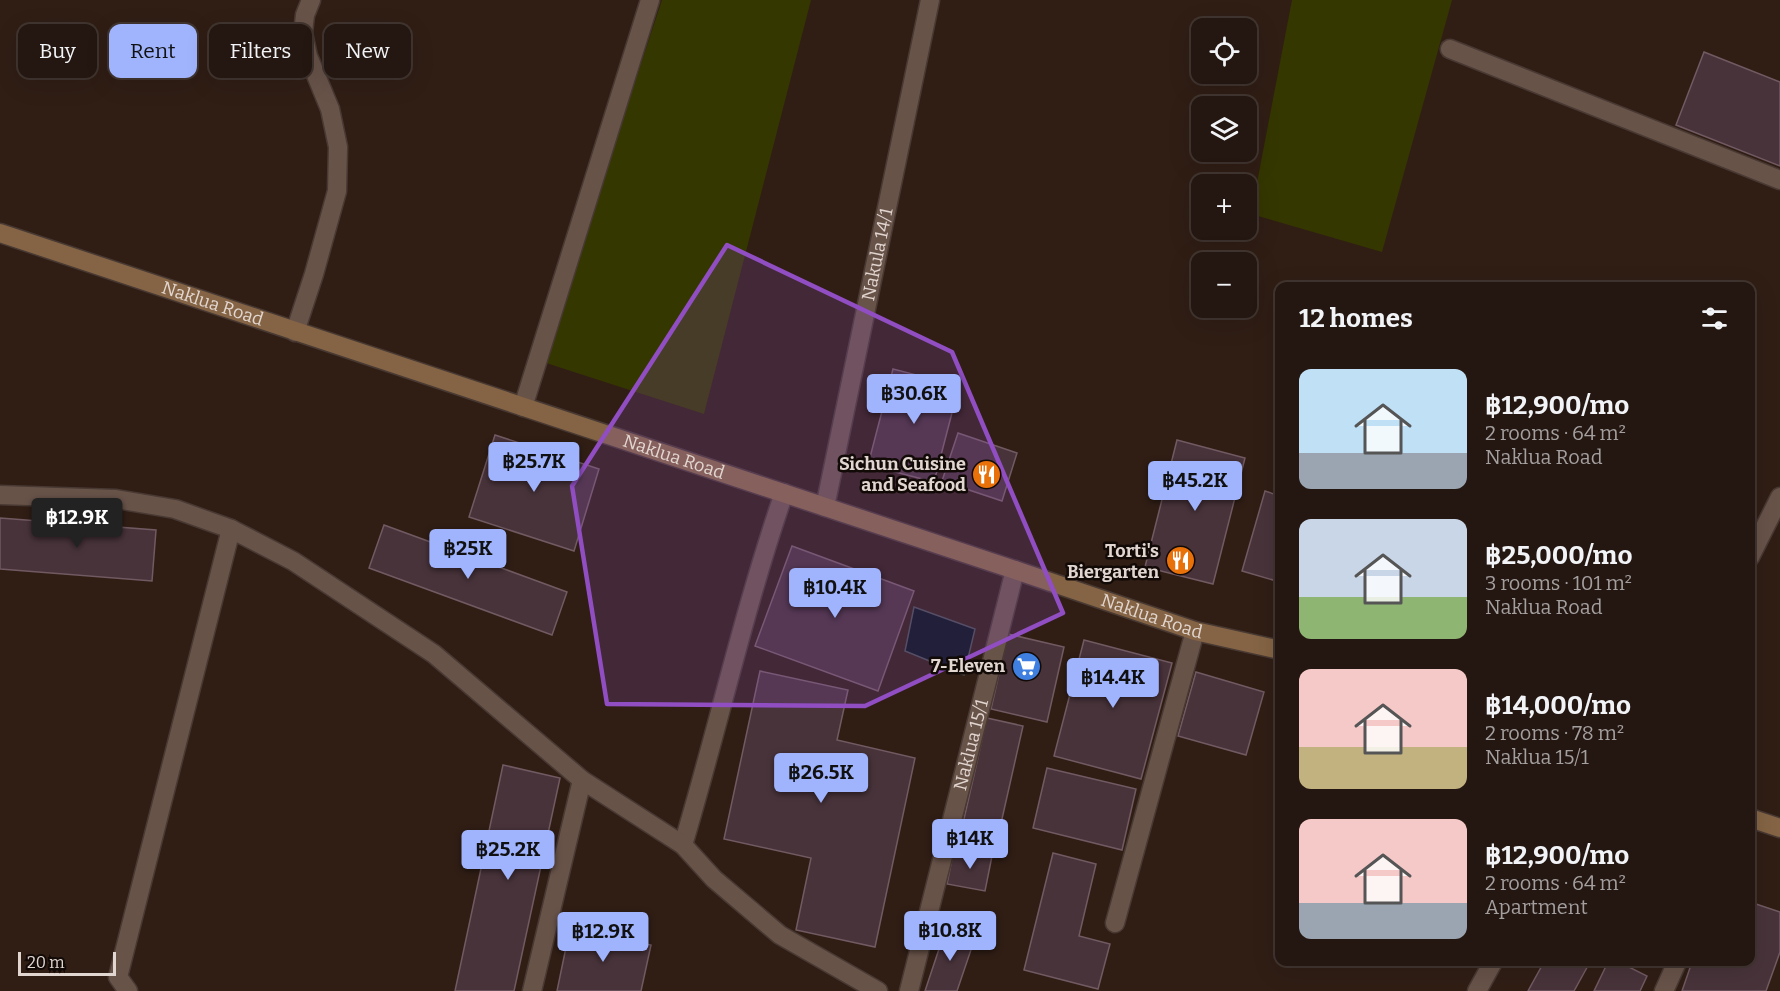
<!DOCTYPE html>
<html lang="en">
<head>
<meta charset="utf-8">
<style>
  :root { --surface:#241610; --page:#30231e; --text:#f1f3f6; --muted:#a39f9f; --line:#413530; --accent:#a0b3fd }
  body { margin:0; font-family:Bitter,serif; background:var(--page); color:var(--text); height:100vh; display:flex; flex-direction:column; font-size:22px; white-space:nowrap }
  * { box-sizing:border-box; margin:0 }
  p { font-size:20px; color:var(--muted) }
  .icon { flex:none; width:33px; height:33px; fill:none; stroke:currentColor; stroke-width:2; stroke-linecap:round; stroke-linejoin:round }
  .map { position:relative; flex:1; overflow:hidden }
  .details { position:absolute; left:1275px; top:282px; width:480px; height:684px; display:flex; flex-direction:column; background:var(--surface); border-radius:12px; box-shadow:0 6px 24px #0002,0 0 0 2px var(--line) }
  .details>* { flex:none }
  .guide { position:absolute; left:18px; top:24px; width:570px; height:54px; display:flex; gap:12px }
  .fabs { position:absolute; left:1191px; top:18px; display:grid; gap:12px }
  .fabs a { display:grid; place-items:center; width:66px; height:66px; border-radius:12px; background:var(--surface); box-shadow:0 6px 24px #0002,0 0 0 2px var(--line); font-size:30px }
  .scale { position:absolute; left:18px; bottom:15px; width:98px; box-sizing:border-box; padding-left:6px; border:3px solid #e2d6d0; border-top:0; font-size:16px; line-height:21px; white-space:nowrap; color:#e2d6d0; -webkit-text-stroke:4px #120a07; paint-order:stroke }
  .price { position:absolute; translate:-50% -51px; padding:0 14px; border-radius:6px; background:var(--accent); color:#111; font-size:20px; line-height:39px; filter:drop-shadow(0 2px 3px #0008) }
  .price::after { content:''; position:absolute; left:50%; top:36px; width:18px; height:14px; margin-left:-9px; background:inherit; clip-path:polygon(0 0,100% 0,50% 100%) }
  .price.selected { background:#222; color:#fff }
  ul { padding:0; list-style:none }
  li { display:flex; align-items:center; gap:18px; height:150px; padding:0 24px }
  li span { display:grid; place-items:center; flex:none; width:168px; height:120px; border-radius:12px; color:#555 }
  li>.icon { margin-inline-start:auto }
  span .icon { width:72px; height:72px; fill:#fffc; stroke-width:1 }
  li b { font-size:26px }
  h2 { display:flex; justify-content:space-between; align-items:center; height:72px; padding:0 24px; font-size:26px }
  .tag { padding:0 21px; border-radius:12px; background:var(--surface); box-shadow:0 6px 24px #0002,0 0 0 2px var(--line); font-size:21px; line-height:54px }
  .tag.selected { background:var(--accent); color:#111 }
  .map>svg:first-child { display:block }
  .green { fill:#353700 }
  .water { fill:#051318; stroke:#474e4f; stroke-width:1.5 }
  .building { fill:#48333a; stroke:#725a62; stroke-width:1.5 }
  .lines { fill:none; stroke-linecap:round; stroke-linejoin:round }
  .lane-casing { stroke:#483933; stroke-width:21 }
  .street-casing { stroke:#483933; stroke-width:21 }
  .secondary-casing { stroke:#483933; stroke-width:21 }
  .lane { stroke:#685349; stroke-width:18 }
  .street { stroke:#685349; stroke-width:18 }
  .secondary { stroke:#846444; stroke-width:18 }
  .marked { fill:#904ec2; fill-opacity:0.2; stroke:#904ec2; stroke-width:4.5; stroke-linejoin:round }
  .labels { text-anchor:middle; stroke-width:5; stroke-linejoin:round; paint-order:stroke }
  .street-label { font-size:18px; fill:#e2d6d0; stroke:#120a07 }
  .poi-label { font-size:18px; font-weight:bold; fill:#e2d6d0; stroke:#120a07; text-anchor:end }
</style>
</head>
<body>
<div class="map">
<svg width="1780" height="991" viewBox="0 0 1780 991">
  <rect width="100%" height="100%" fill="#301e15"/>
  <g class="green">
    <polygon points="662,0 811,0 704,414 543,362"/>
    <polygon points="1292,0 1452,0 1382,252 1251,214"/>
  </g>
  <polygon class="water" points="914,607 975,629 964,675 905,651"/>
  <g class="building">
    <polygon points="1704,52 1780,82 1780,166 1676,125"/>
    <polygon points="893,369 959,386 934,482 868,465"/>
    <polygon points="958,433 1017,453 1002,501 942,481"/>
    <polygon points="495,435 599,469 574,551 469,517"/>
    <polygon points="1177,440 1245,458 1213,584 1145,567"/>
    <polygon points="1265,491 1280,496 1280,582 1242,571"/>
    <polygon points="0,518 156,530 152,581 0,569"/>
    <polygon points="384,525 567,592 552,635 369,568"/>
    <polygon points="792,546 914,591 878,691 755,646"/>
    <polygon points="1008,634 1064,647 1047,722 991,709"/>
    <polygon points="1084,640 1172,663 1141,779 1054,756"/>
    <polygon points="760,671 848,690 837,740 915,758 875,947 796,930 811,858 724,839"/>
    <polygon points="1196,672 1264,692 1246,755 1178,736"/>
    <polygon points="987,718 1023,726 997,841 961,832"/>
    <polygon points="503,765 560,778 514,991 455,991"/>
    <polygon points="1047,768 1136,789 1122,850 1033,828"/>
    <polygon points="954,849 992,856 985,891 947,884"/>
    <polygon points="1053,853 1096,864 1079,936 1110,944 1098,989 1024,970"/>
    <polygon points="1750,902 1780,912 1780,952 1766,991 1682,991 1692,962 1750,962"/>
    <polygon points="570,928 651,945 641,991 557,991"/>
    <polygon points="946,928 975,938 957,991 925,991"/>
    <polygon points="1544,962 1590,962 1574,991 1528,991"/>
    <polygon points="1608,962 1619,962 1647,976 1640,991 1594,991"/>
  </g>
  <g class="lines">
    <defs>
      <g id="lane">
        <polyline points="295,332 314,274 337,191 338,147 330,109 308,56 303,33 305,15 311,0"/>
        <path d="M 683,845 C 718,728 744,609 784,493"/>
        <polyline points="1115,923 1195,631"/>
        <polyline points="1477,991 1493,962"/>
      </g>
      <g id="street">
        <polyline points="1450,49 1780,180"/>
        <polyline points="523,407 650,0"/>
        <polyline points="0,495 116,499 175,509 231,529 293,561 434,654 582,780 683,845 714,879 780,935 878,991"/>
        <path id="s1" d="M 825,507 L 930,0"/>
        <polyline points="1750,557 1780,497"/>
        <polyline points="128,991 118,977 231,529"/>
        <polyline points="532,991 582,780"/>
        <path id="s2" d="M 909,991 L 1015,570"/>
        <polyline points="1664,991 1677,962"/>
      </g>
      <g id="secondary">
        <path id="s3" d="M 0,233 L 1015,570 L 1195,631 L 1280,650"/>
        <polyline points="1750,818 1780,828"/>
      </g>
    </defs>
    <use href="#lane" class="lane-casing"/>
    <use href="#street" class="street-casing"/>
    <use href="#secondary" class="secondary-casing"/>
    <use href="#lane" class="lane"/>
    <use href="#street" class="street"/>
    <use href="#secondary" class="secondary"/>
  </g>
  <path class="marked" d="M 727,245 L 952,352 L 1063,613 L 865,706 L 607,704 L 572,486 Z"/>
  <defs>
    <symbol id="restaurant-disc" viewBox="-11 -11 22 22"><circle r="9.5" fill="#e8710a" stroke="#120a07"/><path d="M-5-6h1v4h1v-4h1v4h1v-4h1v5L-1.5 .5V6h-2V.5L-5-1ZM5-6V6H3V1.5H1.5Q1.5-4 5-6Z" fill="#fff"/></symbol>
    <symbol id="supermarket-disc" viewBox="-11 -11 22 22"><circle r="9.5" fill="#3f7fe0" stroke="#120a07"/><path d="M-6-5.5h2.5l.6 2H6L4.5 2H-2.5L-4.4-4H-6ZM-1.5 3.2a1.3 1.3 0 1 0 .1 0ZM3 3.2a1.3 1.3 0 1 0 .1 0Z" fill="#fff"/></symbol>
  </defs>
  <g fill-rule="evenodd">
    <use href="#restaurant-disc" x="970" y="458" width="33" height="33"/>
    <use href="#restaurant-disc" x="1164" y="544" width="33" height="33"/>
    <use href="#supermarket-disc" x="1010" y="650" width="33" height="33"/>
  </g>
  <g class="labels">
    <g class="street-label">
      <text dy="6" stroke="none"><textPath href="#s1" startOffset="258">Nakula 14/1</textPath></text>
      <text dy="6" stroke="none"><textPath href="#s3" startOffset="224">Naklua Road</textPath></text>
      <text dy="6" stroke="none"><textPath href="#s3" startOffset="710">Naklua Road</textPath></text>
      <text dy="6" stroke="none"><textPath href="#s3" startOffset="1214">Naklua Road</textPath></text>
      <text dy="6" stroke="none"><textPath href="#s2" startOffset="254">Naklua 15/1</textPath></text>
    </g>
    <g class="poi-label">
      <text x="966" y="470">Sichun Cuisine<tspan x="966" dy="21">and Seafood</tspan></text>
      <text x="1159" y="557">Torti's<tspan x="1159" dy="21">Biergarten</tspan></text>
      <text x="1005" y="672">7-Eleven</text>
    </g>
  </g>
</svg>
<div class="fabs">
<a><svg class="icon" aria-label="locate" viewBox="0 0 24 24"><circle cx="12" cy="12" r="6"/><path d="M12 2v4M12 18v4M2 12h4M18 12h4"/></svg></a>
<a><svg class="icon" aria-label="layers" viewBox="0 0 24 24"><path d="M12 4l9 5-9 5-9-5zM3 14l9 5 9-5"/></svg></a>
<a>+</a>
<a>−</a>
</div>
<div class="scale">20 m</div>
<b class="price" style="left:914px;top:425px">฿30.6K</b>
<b class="price" style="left:534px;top:493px">฿25.7K</b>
<b class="price" style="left:1195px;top:512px">฿45.2K</b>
<b class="price selected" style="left:77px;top:549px">฿12.9K</b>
<b class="price" style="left:468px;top:580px">฿25K</b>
<b class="price" style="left:835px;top:619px">฿10.4K</b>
<b class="price" style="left:1113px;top:709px">฿14.4K</b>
<b class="price" style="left:821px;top:804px">฿26.5K</b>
<b class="price" style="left:970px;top:870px">฿14K</b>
<b class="price" style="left:508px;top:881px">฿25.2K</b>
<b class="price" style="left:950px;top:962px">฿10.8K</b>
<b class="price" style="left:603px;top:963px">฿12.9K</b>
<div class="guide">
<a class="tag">Buy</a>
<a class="tag selected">Rent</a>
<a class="tag">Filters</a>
<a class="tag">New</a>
</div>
<section class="details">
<h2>12 homes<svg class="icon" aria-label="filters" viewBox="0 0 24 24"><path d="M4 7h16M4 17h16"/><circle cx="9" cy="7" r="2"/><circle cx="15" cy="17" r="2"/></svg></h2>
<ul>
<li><span style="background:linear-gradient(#bfe0f5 70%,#9aa5b1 0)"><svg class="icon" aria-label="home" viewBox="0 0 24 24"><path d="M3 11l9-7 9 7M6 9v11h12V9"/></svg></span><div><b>฿12,900/mo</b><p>2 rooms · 64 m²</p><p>Naklua Road</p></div></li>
<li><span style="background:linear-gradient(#c9d6e8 65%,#8fb573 0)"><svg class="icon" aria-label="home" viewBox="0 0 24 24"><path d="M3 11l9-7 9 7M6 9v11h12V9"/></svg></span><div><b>฿25,000/mo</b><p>3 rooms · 101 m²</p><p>Naklua Road</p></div></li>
<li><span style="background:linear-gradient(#f6c9c9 65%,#c2b280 0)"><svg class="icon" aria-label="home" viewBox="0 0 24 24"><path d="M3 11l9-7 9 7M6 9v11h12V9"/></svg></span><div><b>฿14,000/mo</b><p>2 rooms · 78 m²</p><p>Naklua 15/1</p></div></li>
<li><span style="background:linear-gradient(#f6c9c9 70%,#9aa5b1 0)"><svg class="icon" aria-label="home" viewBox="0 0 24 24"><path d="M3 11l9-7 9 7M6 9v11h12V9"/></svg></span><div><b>฿12,900/mo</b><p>2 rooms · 64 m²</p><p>Apartment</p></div></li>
</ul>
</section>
</div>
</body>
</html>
